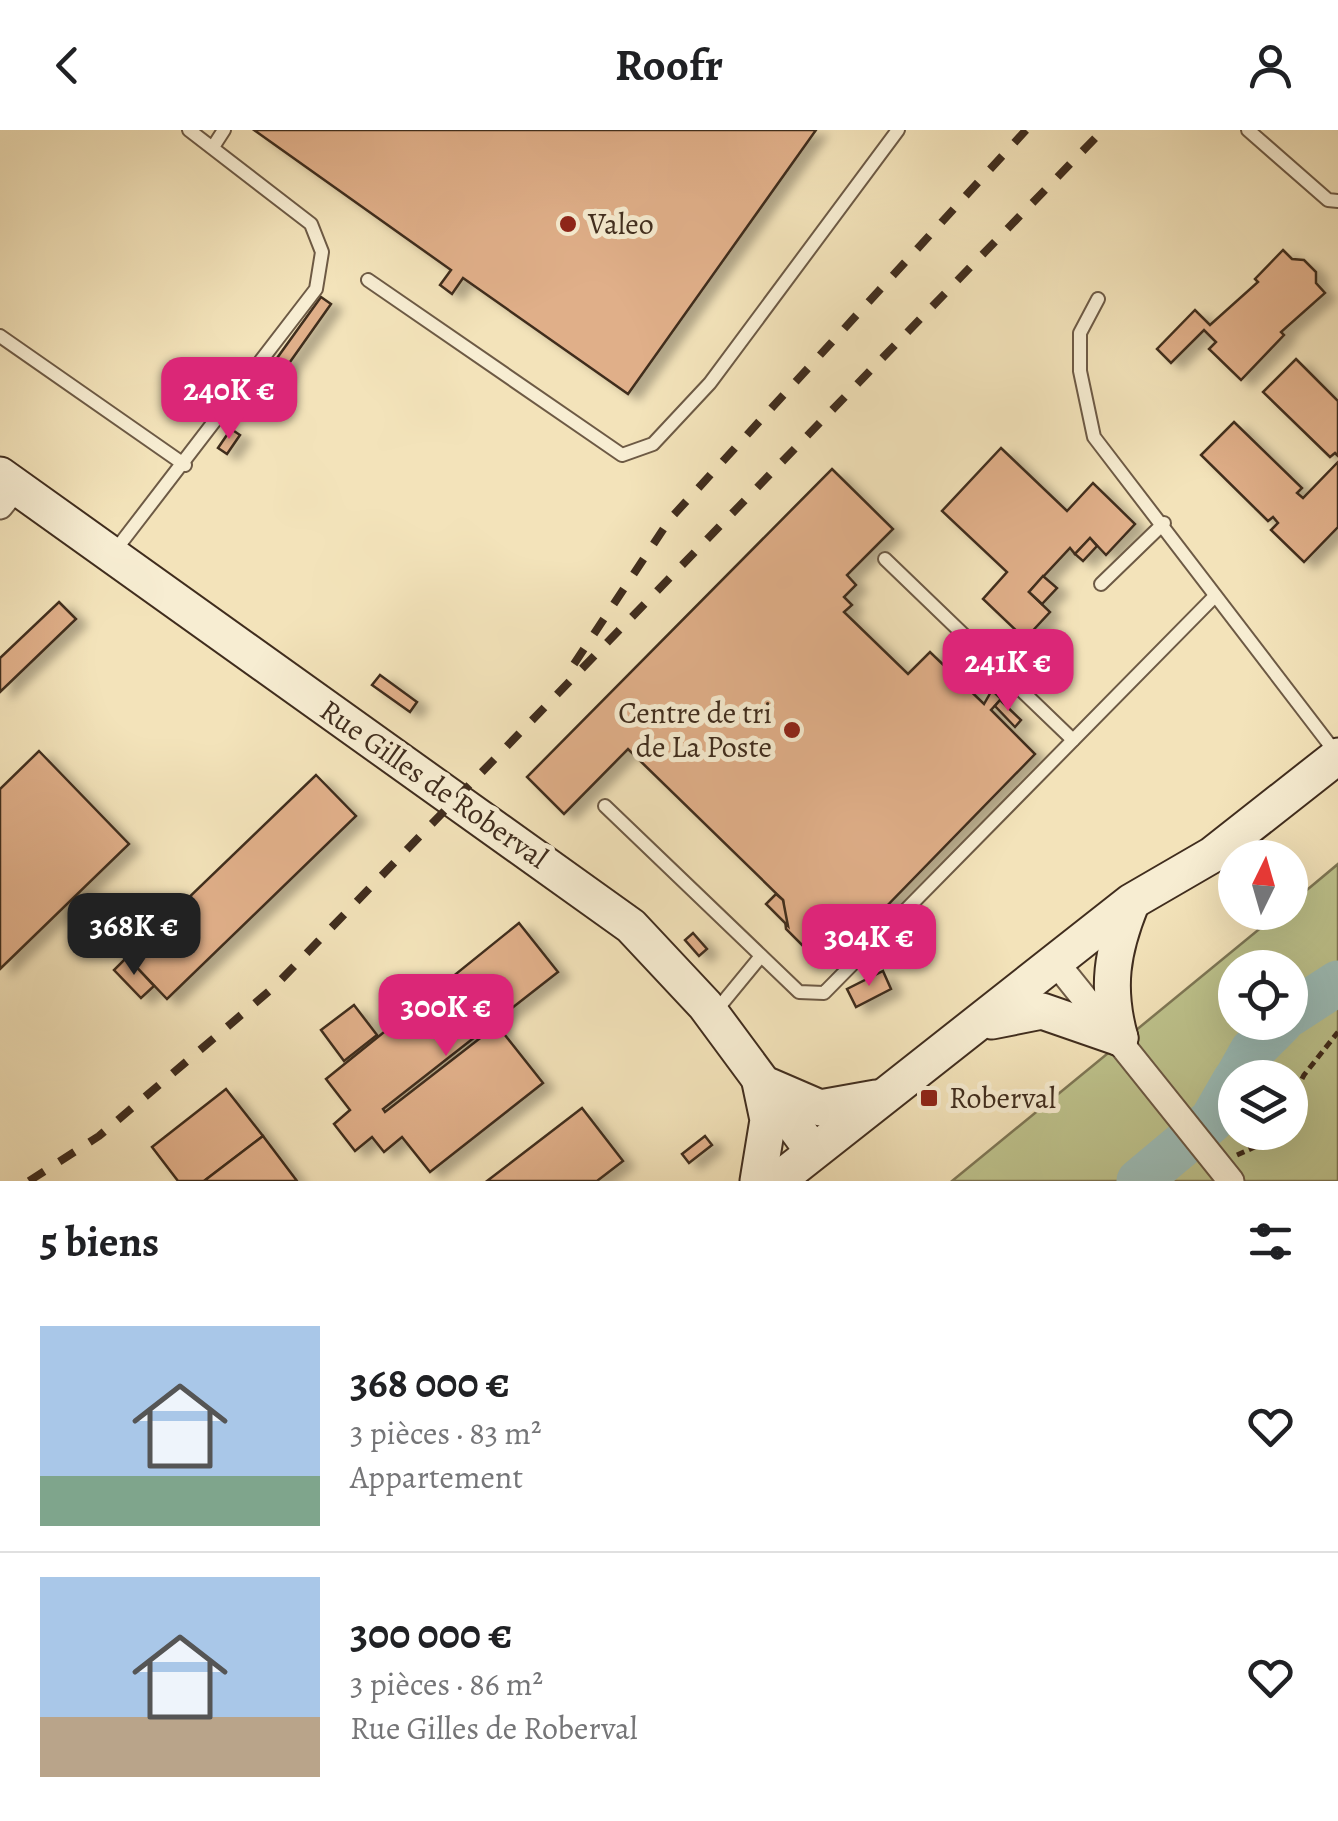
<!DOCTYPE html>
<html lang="fr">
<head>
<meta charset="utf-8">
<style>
  :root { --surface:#fff; --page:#f2f2f2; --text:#202124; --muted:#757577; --line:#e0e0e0; --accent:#db2777 }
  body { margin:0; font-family:Alegreya,serif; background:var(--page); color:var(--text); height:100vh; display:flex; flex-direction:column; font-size:38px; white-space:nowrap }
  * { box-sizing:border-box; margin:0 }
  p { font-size:32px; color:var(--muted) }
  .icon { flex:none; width:55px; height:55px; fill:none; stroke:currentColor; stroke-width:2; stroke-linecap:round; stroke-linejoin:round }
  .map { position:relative; height:1051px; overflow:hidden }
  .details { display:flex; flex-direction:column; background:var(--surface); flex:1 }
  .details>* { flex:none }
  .needle { width:65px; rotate:5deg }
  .fabs { position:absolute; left:1218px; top:710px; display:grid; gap:20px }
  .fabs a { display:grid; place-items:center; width:90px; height:90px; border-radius:50%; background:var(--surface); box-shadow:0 10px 40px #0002; font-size:50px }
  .price { position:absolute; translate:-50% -85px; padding:0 22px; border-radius:20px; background:var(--accent); color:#fff; font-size:32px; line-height:65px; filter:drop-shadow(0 2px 5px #0008) }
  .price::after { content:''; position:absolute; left:50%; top:60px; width:30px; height:22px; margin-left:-15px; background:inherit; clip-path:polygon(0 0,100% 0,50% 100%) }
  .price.current { background:#222; color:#fff }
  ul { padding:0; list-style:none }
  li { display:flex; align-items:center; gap:30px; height:250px; padding:0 40px }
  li+li { border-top:2px solid var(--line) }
  li span { display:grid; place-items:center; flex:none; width:280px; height:200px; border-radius:0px; color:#555 }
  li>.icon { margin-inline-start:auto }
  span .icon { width:120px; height:120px; fill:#fffc; stroke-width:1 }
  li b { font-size:42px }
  h2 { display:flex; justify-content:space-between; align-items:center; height:120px; padding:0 40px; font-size:42px }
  header { display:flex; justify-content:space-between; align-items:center; height:130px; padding:0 40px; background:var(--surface); font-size:45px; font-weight:700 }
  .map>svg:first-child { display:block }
  .green { fill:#bec38d; stroke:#7f7856; stroke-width:2.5; fill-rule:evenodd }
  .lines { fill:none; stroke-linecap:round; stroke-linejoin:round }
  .river { stroke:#9dbdb7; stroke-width:45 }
  .building { fill:#e0af89; stroke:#402d1e; stroke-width:2.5; filter:url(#shadow) }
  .lane-casing { stroke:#6d5a45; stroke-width:16 }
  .street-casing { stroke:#6d5a45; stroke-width:29 }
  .secondary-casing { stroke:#402d1e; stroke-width:39 }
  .path { stroke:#402d1e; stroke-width:5; stroke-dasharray:8 5; stroke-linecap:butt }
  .lane { stroke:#f7edd2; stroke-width:12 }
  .street { stroke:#f7edd2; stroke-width:25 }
  .secondary { stroke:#f7edd2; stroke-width:35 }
  .rail { stroke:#402d1e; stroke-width:8; stroke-dasharray:18 18; stroke-linecap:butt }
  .poi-dot { fill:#8f2418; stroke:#f7edd2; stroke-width:4 }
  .labels { text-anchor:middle; stroke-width:10; stroke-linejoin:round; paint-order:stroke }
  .poi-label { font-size:30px; fill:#402d1e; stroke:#f7edd2; text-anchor:start }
  .street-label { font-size:30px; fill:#402d1e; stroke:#f7edd2 }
</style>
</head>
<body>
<header><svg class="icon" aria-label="back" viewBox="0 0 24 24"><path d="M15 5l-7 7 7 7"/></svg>Roofr<svg class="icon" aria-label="person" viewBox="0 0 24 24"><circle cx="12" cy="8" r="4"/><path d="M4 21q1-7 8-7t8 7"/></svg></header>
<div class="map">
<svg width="1338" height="1051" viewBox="0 0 1338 1051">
  <defs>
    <filter id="shadow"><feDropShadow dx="11" dy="6" stdDeviation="5" flood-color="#0004"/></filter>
  </defs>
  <rect width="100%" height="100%" fill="#f3e3ba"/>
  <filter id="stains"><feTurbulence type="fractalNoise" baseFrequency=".002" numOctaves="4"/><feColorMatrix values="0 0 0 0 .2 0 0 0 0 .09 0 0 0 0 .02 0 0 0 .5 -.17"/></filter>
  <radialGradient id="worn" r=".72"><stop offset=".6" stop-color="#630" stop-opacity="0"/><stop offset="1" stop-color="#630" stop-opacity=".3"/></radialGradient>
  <path class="green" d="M 1338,734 L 1338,1051 L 952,1051 L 1279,783 L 1290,782 L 1290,774 ZM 1235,838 L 1290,838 L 1290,892 L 1235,892 ZM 1235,948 L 1290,948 L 1290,1002 L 1235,1002 Z"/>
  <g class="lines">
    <g class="river">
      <polyline points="1290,884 1338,853"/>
      <polyline points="1237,948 1252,921 1281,892"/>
      <polyline points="1139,1051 1212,990 1235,950"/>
    </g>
  </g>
  <g class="building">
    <polygon points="254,0 816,0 628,264 463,148 452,164 440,155 451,140"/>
    <polygon points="1283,120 1292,129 1304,130 1316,142 1316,153 1325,163 1281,202 1284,205 1241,250 1209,219 1216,212 1204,200 1171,233 1157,219 1195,180 1210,195 1258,152 1255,149"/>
    <polygon points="321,167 331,174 273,256 262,249"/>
    <polygon points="1296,229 1338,271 1338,326 1335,323 1330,327 1263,262"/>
    <polygon points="1234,292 1302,358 1297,363 1303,368 1338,332 1338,397 1304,432 1271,400 1278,393 1273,387 1268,391 1201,325"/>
    <polygon points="231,299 240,305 227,324 218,318"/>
    <polygon points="1001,318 1067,381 1093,353 1135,394 1106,425 1090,408 1075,424 1070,418 1029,462 1050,482 1025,509 983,469 1007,442 942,381"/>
    <polygon points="832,339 893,399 847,445 856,455 844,467 852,475 844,482 908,544 930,522 984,574 992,560 1001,569 991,580 1035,624 839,825 815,802 802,815 786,799 783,770 628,619 564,684 527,647"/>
    <polygon points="1090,408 1097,416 1083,431 1075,424"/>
    <polygon points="1043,446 1057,458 1042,474 1029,462"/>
    <polygon points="59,472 76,489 0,562 0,528"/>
    <polygon points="380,545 417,572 410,582 372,555"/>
    <polygon points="1000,570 1021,590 1015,597 995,576"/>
    <polygon points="39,621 129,714 0,839 0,659"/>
    <polygon points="316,645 356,686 167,869 127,827"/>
    <polygon points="776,764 783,770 788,796 766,774"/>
    <polygon points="519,793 558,842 383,979 385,982 497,895 543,953 430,1042 402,1007 384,1022 372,1007 355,1021 334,994 350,980 326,949"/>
    <polygon points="693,803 707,819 699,826 685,810"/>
    <polygon points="127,827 154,856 141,868 114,840"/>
    <polygon points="883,841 891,859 856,877 847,859"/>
    <polygon points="354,875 377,905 344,931 321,900"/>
    <polygon points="226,959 263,1006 204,1051 178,1051 152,1017"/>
    <polygon points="582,978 623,1031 597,1051 487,1051"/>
    <polygon points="263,1006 297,1051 204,1051"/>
    <polygon points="705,1006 712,1015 689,1033 682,1024"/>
  </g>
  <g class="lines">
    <defs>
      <g id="lane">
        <polyline points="1248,0 1328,70 1338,71"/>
        <polyline points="213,17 224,0"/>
        <polyline points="368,150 622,325 653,314 710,253 898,0"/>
        <polyline points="1098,169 1080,203 1080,241 1094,307 1336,623"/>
        <polyline points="0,206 185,335"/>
        <polyline points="114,422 316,159 322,122 311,94 189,0"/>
        <polyline points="885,429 1073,610"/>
        <polyline points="1101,454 1164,393"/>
        <polyline points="605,676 799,862 824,863 1215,466"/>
        <polyline points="715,882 761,826"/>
      </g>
      <g id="street">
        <polyline points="0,376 16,356"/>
        <polyline points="1057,834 1231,1051"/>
      </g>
      <g id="secondary">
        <polyline points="0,345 631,796 705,875 813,1021"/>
        <polyline points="992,891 1042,881 1120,908"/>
        <path d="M 1120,908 C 1106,858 1112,821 1131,774"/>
        <polyline points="769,956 820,978 876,968"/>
        <polyline points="758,1051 768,990 760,952"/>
        <polyline points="777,1051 1131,772 1212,725 1338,626"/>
      </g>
    </defs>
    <use href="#lane" class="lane-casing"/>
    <use href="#street" class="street-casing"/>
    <use href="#secondary" class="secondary-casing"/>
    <g class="path">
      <polyline points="1290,972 1304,945 1338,902"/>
      <polyline points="1237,1025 1270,1010 1274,1002"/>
    </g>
    <use href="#lane" class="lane"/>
    <use href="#street" class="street"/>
    <use href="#secondary" class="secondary"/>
    <g class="rail">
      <polyline points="574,534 670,389 1026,0"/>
      <polyline points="29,1051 99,1006 274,857 1103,0"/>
    </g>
  </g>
  <g class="poi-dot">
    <circle cx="568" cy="94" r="10"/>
    <circle cx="792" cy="600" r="10"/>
    <rect x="919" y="958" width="20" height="20" rx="5"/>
  </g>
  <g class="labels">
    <g class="poi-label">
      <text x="588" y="104">Valeo</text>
      <text x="772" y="593" text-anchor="end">Centre de tri<tspan x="772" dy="34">de La Poste</tspan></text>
      <text x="949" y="978">Roberval</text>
    </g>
    <g class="street-label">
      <text transform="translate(434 654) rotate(35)" y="10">Rue Gilles de Roberval</text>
    </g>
  </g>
  <rect width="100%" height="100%" filter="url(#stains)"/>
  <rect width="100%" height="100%" fill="url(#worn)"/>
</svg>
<div class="fabs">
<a><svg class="needle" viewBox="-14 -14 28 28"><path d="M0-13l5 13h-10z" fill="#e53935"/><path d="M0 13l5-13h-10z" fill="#757577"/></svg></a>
<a><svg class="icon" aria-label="locate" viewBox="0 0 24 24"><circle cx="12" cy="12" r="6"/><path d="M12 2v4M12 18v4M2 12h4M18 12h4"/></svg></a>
<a><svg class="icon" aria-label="layers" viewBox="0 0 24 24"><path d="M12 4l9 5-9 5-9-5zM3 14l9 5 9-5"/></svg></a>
</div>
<b class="price" style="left:229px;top:312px">240K €</b>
<b class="price" style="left:1008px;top:584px">241K €</b>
<b class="price current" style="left:134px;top:848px">368K €</b>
<b class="price" style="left:869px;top:859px">304K €</b>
<b class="price" style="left:446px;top:929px">300K €</b>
</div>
<section class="details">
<h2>5 biens<svg class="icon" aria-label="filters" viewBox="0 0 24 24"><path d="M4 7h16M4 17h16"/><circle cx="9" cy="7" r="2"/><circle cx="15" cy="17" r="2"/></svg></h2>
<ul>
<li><span style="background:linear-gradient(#a9c7e8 75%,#7fa58c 0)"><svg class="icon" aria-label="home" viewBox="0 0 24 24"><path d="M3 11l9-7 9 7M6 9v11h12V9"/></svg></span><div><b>368 000 €</b><p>3 pièces · 83 m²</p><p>Appartement</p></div><svg class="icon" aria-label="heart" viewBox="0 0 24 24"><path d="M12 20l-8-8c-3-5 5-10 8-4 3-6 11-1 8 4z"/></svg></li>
<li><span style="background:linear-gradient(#a9c7e8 70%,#b9a48a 0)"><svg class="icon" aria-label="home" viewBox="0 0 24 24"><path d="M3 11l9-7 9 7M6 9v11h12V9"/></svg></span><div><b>300 000 €</b><p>3 pièces · 86 m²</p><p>Rue Gilles de Roberval</p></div><svg class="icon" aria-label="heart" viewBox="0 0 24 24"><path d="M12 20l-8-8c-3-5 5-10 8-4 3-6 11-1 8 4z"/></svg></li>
</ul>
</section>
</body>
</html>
